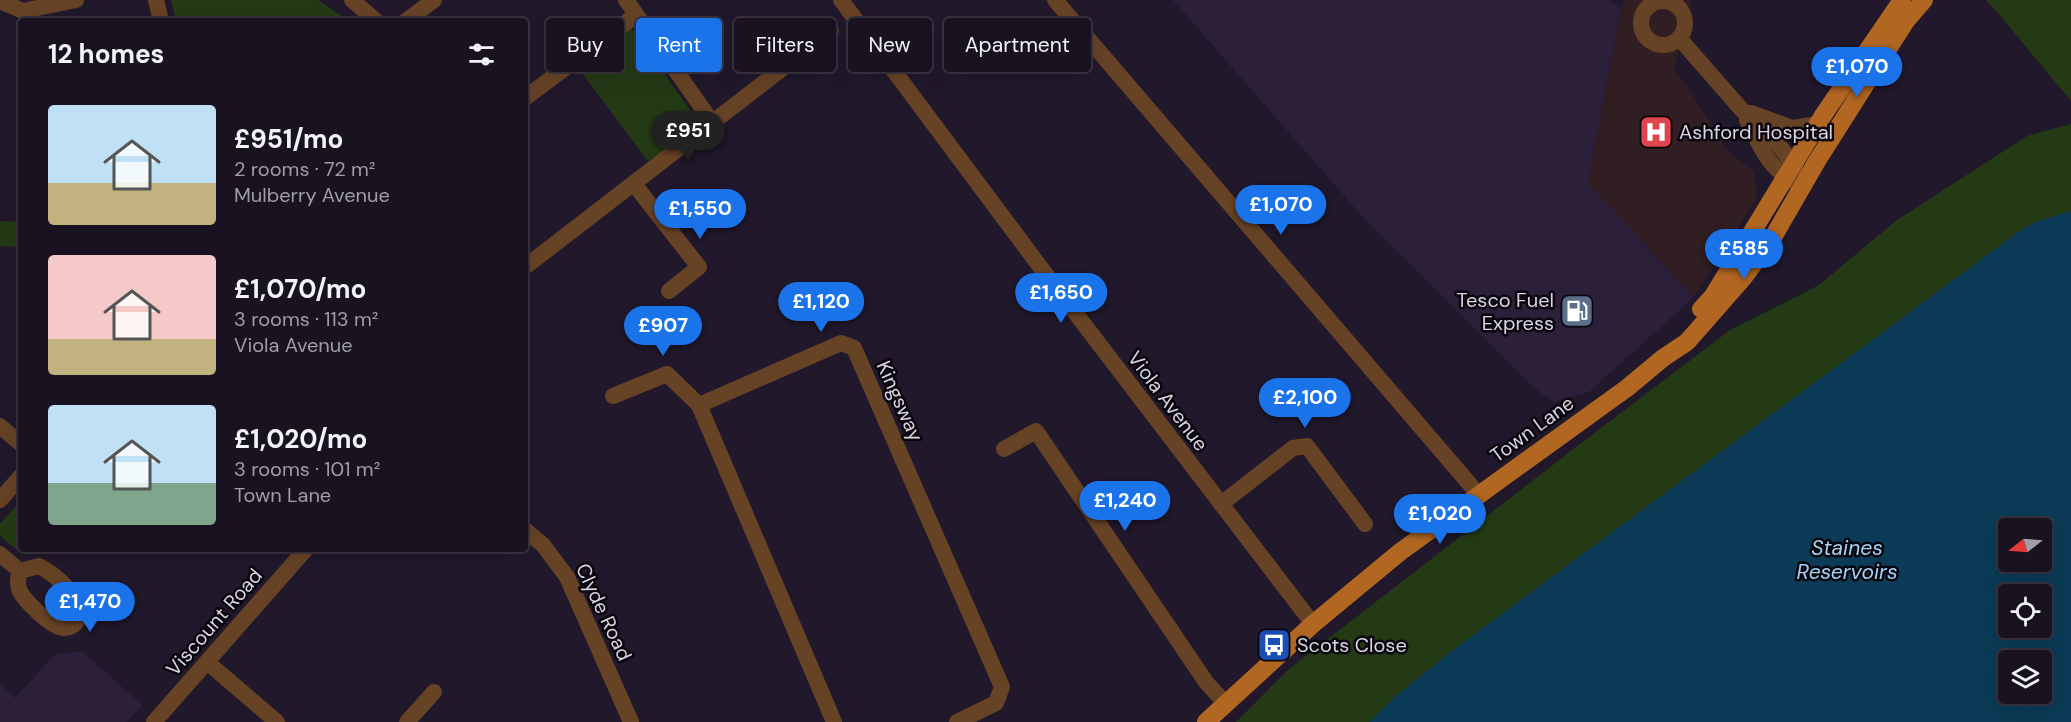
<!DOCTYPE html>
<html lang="en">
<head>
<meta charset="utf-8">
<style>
  :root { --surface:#191221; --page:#26202e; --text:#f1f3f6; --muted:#9f9ea5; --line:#37323f; --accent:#1a73e8 }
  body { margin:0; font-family:"DM Sans",sans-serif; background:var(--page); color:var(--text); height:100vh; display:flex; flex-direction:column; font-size:22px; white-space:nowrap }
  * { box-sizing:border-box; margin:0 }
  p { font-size:20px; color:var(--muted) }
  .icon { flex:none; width:33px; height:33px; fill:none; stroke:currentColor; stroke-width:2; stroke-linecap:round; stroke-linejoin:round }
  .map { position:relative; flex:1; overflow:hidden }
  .details { position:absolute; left:18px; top:18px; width:510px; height:534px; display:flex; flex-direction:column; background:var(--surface); border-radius:6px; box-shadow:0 6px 24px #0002,0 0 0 2px var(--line) }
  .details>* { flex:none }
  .top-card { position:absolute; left:546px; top:18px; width:570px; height:54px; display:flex; gap:12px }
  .needle { width:39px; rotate:253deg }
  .buttons { position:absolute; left:1998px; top:518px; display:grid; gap:12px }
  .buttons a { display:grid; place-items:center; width:54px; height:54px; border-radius:6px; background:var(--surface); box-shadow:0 6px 24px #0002,0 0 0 2px var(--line); font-size:30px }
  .price { position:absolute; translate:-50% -51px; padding:0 14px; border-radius:21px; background:var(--accent); color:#fff; font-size:20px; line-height:39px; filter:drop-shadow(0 2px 3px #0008) }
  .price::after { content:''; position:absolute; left:50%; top:36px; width:18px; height:14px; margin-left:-9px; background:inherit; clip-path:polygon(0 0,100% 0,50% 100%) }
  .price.selected { background:#222; color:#fff }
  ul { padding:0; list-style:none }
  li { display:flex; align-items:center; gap:18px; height:150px; padding:0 30px }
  li span { display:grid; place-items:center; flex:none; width:168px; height:120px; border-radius:6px; color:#555 }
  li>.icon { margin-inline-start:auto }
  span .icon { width:72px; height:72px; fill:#fffc; stroke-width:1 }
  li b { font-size:26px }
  h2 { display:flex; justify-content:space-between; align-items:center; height:72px; padding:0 30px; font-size:26px }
  .tag { padding:0 21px; border-radius:6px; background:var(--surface); box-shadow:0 6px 24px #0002,0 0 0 2px var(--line); font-size:21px; line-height:54px }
  .tag.selected { background:var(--accent); color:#fff }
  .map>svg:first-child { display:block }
  .built { fill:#2b1f39 }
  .medical { fill:#301e23 }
  .green { fill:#243a15 }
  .water { fill:#0b3b56; fill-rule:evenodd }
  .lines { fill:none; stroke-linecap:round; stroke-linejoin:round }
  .minor { stroke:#674326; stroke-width:16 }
  .major { stroke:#b16622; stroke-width:18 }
  .labels { text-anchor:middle; stroke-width:5; stroke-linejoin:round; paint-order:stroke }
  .poi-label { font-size:20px; fill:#dad5e3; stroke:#09060d; text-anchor:start }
  .street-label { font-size:20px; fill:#dad5e3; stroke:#09060d }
  .water-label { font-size:21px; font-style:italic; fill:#a3d3f5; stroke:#09060d }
</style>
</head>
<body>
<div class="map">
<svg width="2071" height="722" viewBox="0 0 2071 722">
  <rect width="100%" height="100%" fill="#21182c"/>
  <g class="built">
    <polygon points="1173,0 1609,0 1621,10 1588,183 1694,297 1589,392 1554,402 1533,387 1367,222"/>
    <polygon points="82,651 142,705 126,722 0,722 0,684 15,698 55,654"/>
  </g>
  <polygon class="medical" points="1626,0 1691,0 1674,70 1684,81 1726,149 1754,172 1757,198 1694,297 1588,183 1621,10"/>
  <g class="green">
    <polygon points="171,0 318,0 349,21 176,21"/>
    <polygon points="1986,0 2071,0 2071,101 1998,13"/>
    <path d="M 631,28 L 689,108 C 699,136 668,147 648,161 L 579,69 Z"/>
    <polygon points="2071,124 2071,211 2033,223 2017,233 1453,650 1396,696 1369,722 1236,722 1289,669 1589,437 1730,330 1819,285 1897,220 2027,136"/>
    <polygon points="0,221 21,222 21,247 0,246"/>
    <polygon points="21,500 21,549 24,549 21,553 0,536 0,524"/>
  </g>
  <path class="water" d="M 2071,211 L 2071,722 L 1369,722 L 1396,696 L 1453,650 L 2017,233 L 2033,223 ZM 2008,528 L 2042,528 L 2042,561 L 2008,561 ZM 2008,594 L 2042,594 L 2042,627 L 2008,627 ZM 2008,660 L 2042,660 L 2042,693 L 2008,693 Z"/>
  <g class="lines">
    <g class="minor">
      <polyline points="156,0 161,21"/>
      <polyline points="352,0 376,21"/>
      <polyline points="626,0 712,122"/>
      <polyline points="841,0 1041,268 1313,624"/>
      <polyline points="1055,0 1479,495"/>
      <circle cx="1663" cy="23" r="22"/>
      <polyline points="0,1 23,11 76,0"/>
      <polyline points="406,21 434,0"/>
      <polyline points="1679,38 1742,110 1777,143 1794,165 1802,187"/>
      <polyline points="525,98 636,15"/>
      <polyline points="1751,113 1792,128 1819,124"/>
      <path d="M 1747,120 C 1761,147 1767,167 1796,183"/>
      <polyline points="634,184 699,267 669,291"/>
      <polyline points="525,267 831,31"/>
      <polyline points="613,396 667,374 699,405"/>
      <polyline points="0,426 21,444"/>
      <polyline points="1004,449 1036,431 1206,682 1225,703"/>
      <polyline points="0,500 21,476"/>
      <polyline points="1221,504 1293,448 1307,446 1365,524"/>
      <polyline points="525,530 543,545 567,577 631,722"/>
      <polyline points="0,554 20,571"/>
      <path d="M 39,566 C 53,573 87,600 79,618 C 76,624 71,628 64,628 C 53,629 23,600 19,589 C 17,583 18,577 20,571 Z"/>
      <polyline points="207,662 277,722"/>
      <polyline points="154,722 306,549"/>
      <polyline points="407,722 434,692"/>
      <polyline points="834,722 699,405 841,343 854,348 1002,687 996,703 957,722"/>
    </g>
    <g class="major">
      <polyline points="1701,309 1713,296 1824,114 1902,0"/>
      <polyline points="1206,722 1313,624 1400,552 1627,388 1663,358 1687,342 1744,277 1772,239 1817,161 1881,60 1906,21 1924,0"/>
    </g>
  </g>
  <defs>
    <symbol id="hospital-square" viewBox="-11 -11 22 22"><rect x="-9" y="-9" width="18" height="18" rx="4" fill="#e0444e" stroke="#09060d"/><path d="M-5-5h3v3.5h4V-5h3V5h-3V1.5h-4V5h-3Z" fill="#fff"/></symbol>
    <symbol id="fuel-square" viewBox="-11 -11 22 22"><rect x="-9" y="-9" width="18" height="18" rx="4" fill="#5c6f8a" stroke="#09060d"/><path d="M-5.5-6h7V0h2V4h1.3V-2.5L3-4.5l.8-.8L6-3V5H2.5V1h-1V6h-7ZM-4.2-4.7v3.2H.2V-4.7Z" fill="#fff"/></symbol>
    <symbol id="bus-square" viewBox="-11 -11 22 22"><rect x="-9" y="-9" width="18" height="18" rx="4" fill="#1a4fb4" stroke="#09060d"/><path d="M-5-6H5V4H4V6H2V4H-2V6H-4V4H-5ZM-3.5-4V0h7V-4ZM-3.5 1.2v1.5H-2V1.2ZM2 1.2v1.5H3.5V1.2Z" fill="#fff"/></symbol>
  </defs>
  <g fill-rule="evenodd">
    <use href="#hospital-square" x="1637" y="113" width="38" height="38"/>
    <use href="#fuel-square" x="1558" y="292" width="38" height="38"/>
    <use href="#bus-square" x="1255" y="626" width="38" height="38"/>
  </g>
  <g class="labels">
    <g class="poi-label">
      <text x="1679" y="139">Ashford Hospital</text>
      <text x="1554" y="307" text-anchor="end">Tesco Fuel<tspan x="1554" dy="23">Express</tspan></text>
      <text x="1297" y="652">Scots Close</text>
    </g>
    <g class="street-label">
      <text transform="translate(900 401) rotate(66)" y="7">Kingsway</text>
      <text transform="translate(1168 401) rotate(53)" y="7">Viola Avenue</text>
      <text transform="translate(1532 429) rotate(-36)" y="7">Town Lane</text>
      <text transform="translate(604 612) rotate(65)" y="7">Clyde Road</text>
      <text transform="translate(214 622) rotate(-49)" y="7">Viscount Road</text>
    </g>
    <g class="water-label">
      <text x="1847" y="555">Staines<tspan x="1847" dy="24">Reservoirs</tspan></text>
    </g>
  </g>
</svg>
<div class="buttons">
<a><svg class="needle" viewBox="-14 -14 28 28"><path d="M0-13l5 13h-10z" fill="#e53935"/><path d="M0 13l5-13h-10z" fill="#9f9ea5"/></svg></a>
<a><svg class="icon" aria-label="locate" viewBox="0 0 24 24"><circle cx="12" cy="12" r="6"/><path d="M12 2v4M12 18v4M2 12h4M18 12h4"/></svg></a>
<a><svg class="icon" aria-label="layers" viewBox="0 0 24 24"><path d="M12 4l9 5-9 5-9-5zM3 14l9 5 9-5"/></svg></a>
</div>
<b class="price" style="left:1857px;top:98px">£1,070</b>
<b class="price selected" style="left:688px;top:162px">£951</b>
<b class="price" style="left:1281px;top:236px">£1,070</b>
<b class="price" style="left:700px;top:240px">£1,550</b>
<b class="price" style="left:1744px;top:280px">£585</b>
<b class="price" style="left:1061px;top:324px">£1,650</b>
<b class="price" style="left:821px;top:333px">£1,120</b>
<b class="price" style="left:663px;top:357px">£907</b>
<b class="price" style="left:1305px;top:429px">£2,100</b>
<b class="price" style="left:1125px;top:532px">£1,240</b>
<b class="price" style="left:1440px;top:545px">£1,020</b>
<b class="price" style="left:90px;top:633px">£1,470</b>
<div class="top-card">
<a class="tag">Buy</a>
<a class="tag selected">Rent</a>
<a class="tag">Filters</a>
<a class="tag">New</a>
<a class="tag">Apartment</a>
</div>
<section class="details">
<h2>12 homes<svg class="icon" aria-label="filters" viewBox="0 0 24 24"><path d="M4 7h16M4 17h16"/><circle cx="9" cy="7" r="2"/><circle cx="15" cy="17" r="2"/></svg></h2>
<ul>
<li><span style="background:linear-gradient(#bfe0f5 65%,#c2b280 0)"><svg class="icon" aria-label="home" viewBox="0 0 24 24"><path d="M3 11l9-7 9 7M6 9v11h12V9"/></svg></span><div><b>£951/mo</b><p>2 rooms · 72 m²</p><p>Mulberry Avenue</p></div></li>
<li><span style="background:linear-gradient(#f6c9c9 70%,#c2b280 0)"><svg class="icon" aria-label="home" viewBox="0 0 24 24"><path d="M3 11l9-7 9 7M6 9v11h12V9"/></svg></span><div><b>£1,070/mo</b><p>3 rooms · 113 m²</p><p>Viola Avenue</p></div></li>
<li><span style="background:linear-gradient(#bfe0f5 65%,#7fa58c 0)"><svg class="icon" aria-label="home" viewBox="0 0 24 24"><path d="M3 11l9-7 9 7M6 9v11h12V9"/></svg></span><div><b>£1,020/mo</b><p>3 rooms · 101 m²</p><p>Town Lane</p></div></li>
</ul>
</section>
</div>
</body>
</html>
